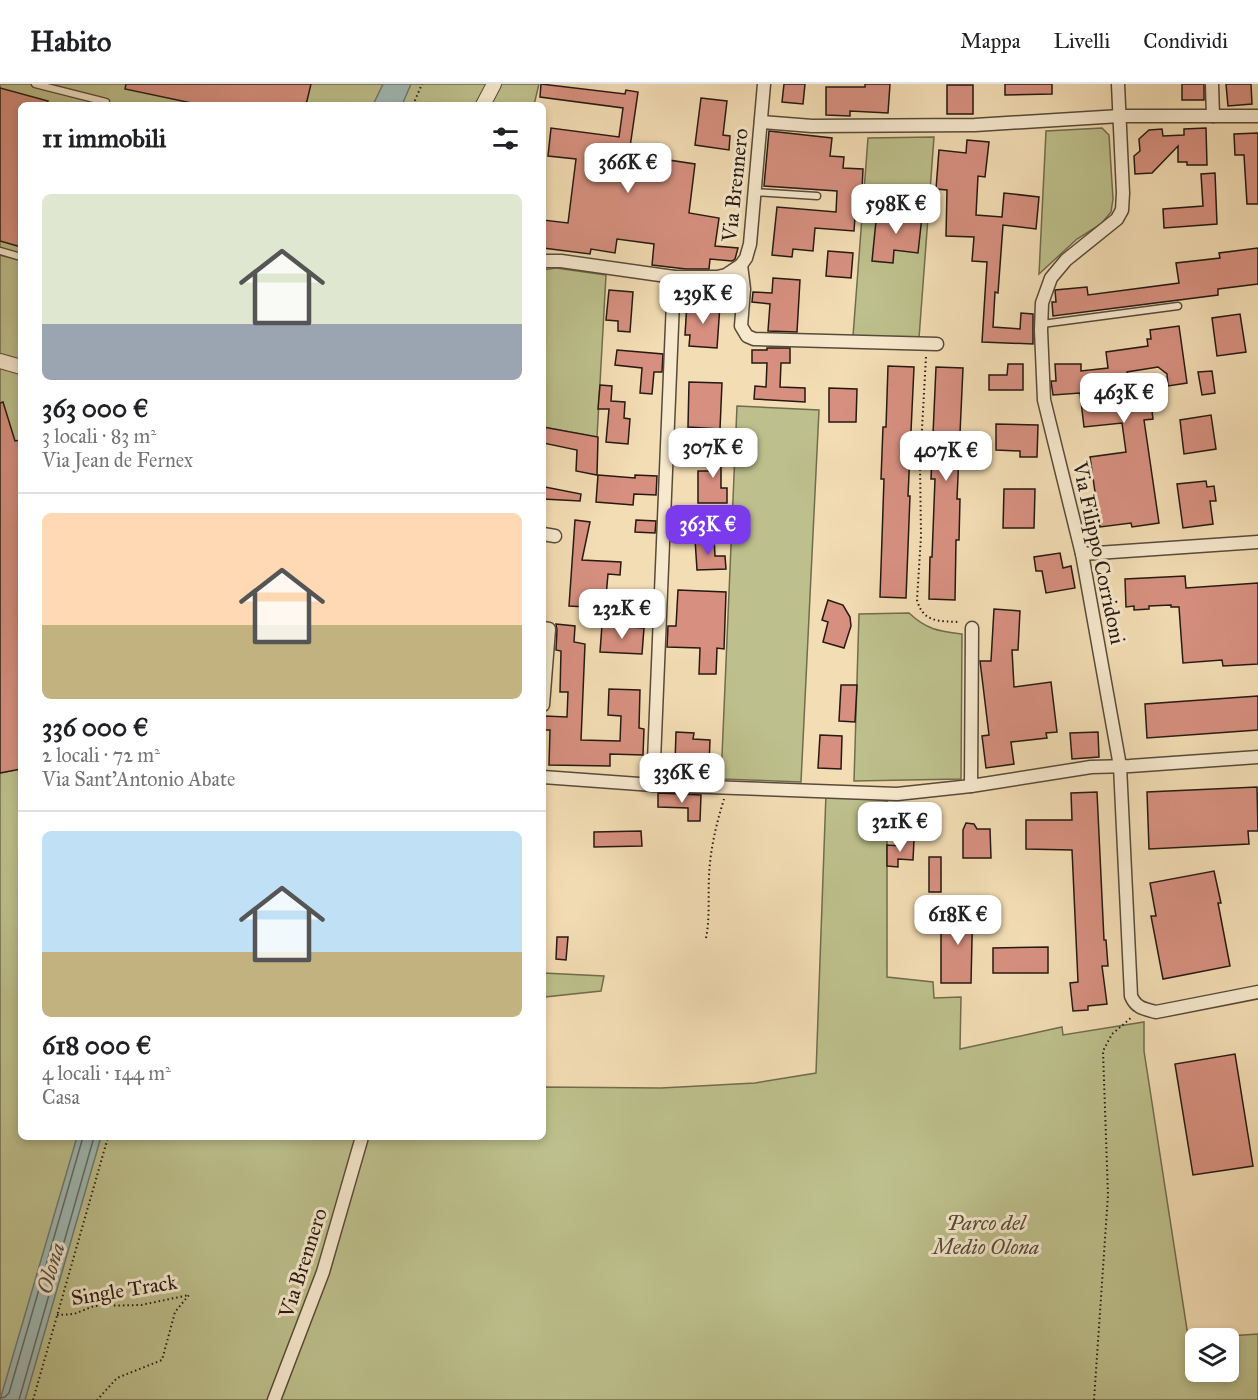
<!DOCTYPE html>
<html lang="it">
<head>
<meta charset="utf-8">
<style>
  :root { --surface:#fff; --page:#f6f6f6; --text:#202124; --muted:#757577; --line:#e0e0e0; --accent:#7c3aed }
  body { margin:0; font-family:"IM FELL Great Primer",serif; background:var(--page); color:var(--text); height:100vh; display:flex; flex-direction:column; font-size:22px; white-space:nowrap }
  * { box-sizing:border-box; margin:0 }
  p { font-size:20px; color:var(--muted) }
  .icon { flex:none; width:33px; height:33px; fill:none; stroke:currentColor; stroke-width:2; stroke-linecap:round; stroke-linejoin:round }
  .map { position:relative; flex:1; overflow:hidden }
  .drawer { position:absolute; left:18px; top:18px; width:528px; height:1038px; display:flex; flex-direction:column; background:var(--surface); border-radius:9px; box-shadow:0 3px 9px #0003 }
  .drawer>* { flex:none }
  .controls { position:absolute; left:1185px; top:1244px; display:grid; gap:12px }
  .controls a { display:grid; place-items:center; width:54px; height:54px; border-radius:9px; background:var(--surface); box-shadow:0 3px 9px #0003; font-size:30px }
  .price { position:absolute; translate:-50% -51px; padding:0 14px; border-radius:12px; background:#fff; color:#222; font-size:20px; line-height:39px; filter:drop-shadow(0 2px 3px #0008) }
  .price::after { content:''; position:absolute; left:50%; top:36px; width:18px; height:14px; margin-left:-9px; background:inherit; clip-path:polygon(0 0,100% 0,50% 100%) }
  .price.active { background:var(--accent); color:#fff }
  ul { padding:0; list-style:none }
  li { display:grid; align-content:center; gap:12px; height:318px; padding:0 24px }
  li+li { border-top:2px solid var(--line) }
  li span { display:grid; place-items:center; height:186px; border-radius:9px; color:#555 }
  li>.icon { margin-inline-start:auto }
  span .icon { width:108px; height:108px; fill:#fffc; stroke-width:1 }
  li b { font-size:26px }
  h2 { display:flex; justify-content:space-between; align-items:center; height:72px; padding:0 24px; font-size:26px }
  header { display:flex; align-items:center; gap:36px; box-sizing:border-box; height:84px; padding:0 30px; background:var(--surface); border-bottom:2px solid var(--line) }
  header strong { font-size:28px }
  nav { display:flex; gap:33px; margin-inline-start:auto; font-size:21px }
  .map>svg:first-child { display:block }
  .green { fill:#bdc08c; stroke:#716c4e; stroke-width:1.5 }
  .water { fill:#9fbab6; stroke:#6e7a74; stroke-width:1.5 }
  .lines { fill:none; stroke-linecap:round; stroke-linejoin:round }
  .shore { stroke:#626a64; stroke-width:1.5 }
  .building { fill:#d79080; stroke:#251911; stroke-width:1.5 }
  .service-casing { stroke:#584a3a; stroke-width:9 }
  .minor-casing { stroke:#584a3a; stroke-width:15 }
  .tertiary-casing { stroke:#584a3a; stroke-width:16 }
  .path { stroke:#251911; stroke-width:2; stroke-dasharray:1.5 3; stroke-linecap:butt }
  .service { stroke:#f7e9ce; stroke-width:6 }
  .minor { stroke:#f7e9ce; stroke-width:12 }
  .tertiary { stroke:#f7e9ce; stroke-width:14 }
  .labels { text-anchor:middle; stroke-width:6; stroke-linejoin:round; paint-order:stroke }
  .street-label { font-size:21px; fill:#251911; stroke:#f7e9ce }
  .park-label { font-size:21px; font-style:italic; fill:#534b36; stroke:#f7e9ce }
  .water-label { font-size:22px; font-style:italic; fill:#50514b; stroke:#f7e9ce }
</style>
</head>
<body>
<header>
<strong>Habito</strong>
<nav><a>Mappa</a><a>Livelli</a><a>Condividi</a></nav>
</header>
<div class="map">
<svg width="1258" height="1316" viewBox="0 0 1258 1316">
  <rect width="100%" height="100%" fill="#f3ddb4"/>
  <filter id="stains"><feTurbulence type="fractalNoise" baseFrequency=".00333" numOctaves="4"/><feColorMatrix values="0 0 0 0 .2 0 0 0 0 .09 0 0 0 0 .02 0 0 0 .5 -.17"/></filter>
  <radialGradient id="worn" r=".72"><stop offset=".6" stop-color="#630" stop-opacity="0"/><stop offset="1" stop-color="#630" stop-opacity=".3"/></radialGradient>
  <g class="green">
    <polygon points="0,0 539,0 534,21 21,21 21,546 0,481"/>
    <polygon points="1102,44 1109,51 1113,115 1111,128 1101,140 1077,155 1039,190 1046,47"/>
    <polygon points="934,53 919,254 853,252 868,54"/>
    <polygon points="556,184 606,191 597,353 543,343 543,186"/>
    <polygon points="737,322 819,326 801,698 721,695"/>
    <path d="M 909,529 C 927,546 939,547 962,550 L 961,695 L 854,697 L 859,530 Z"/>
    <polygon points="21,685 21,1053 543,1053 543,1003 661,1004 755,999 816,989 826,709 887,717 887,893 933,898 934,914 961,913 960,965 1062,943 1063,951 1144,938 1144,967 1188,1252 1195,1254 1196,1287 1228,1287 1228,1254 1199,1254 1258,1250 1258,1316 0,1316 0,689"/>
    <polygon points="543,889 604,892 601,907 545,913 543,994"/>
  </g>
  <g class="water">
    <polygon points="383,0 411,0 402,21 373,21"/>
    <polygon points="77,1053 101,1053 25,1316 0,1316"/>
  </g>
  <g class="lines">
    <g class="shore">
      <polyline points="0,1314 5,1313 9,1309 83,1053"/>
      <polyline points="19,1316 94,1053"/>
    </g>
  </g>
  <g class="building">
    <polygon points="126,0 311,0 306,21 201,21 125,5"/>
    <polygon points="541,0 625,10 626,6 638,8 629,70 695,80 689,129 719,134 715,162 738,164 735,175 732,177 710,175 709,185 686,185 652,181 654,160 617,155 615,169 591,165 590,170 543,164 543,136 568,139 576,75 548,72 551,44 619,53 623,24 540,13"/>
    <polygon points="784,0 805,0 803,20 782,18"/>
    <polygon points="865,0 890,0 888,29 850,27 850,32 826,31 826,3 865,3"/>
    <polygon points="1005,0 1052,0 1052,10 1005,11"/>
    <rect x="1182" y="0" width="22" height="16"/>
    <polygon points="1226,0 1251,0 1252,20 1228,22"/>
    <rect x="947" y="1" width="26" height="29"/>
    <polygon points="0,4 48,17 47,21 21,21 21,163 0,157"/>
    <polygon points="701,14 727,17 723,51 730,52 729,66 695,61"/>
    <polygon points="1206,44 1207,81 1187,81 1187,78 1178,78 1178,62 1152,89 1135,90 1134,72 1140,67 1139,55 1149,46 1162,45 1163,52 1184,51 1184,45"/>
    <polygon points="769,47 832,54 830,72 844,73 843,84 863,85 862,106 857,106 854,147 815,144 813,167 793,165 792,173 772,171 777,123 836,128 837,107 764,102"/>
    <polygon points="1258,49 1258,120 1247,120 1244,71 1235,71 1234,50"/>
    <polygon points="967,56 989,58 985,93 978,92 976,131 1002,133 1004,109 1039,113 1036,145 1003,141 998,209 995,208 993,243 1020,245 1021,229 1033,230 1033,260 982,258 987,178 972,177 974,153 946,152 947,106 936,105 939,66 966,69"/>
    <polygon points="1215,89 1217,140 1164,144 1163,125 1203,122 1201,90"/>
    <polygon points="877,127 922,132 918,169 894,166 893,179 872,177"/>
    <polygon points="1258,164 1258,200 1218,205 1218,211 1053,232 1052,218 1056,218 1055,206 1087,203 1088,211 1179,199 1176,179 1220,174 1219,169"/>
    <polygon points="828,167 853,169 851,194 826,192"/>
    <polygon points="773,194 800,196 797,248 768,247 770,220 752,218 753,208 772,209"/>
    <polygon points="609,206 633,208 630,248 618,247 618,237 606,236"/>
    <polygon points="687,219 720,221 717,264 689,262 690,251 685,251"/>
    <polygon points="1240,230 1246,268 1217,272 1212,234"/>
    <polygon points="1179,242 1187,299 1168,302 1167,290 1158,283 1127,288 1129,314 1150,311 1153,335 1144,336 1159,439 1132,443 1131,439 1100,443 1090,373 1126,368 1122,339 1084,343 1080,309 1053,311 1051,297 1056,297 1055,280 1081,280 1081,287 1108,284 1106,268 1148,262 1147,255 1151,255 1150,246"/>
    <polygon points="767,264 790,264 790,279 781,279 780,303 805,304 805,318 754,315 755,302 766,303 767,279 752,279 752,266 767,266"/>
    <polygon points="617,266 663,270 662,288 654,288 652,310 640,309 642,284 615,281"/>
    <polygon points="1008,280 1023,280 1023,306 989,306 989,291 1007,291"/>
    <polygon points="888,282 914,283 908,412 910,412 906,514 880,513 884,395 881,395 883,343 886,343"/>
    <polygon points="936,283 963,284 957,415 960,415 959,456 956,456 955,516 929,515 930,473 932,473 935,395 931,395"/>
    <polygon points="1212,287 1215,309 1202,311 1198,288"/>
    <polygon points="689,298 722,299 720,345 688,343"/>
    <polygon points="600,301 612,302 611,317 625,318 624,334 630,335 628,360 606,358 609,325 598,325"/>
    <polygon points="829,304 857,305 856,338 829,338"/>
    <polygon points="3,318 15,357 21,356 21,685 0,689 0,319"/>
    <polygon points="1211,331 1216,365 1184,370 1180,336"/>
    <polygon points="996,340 1038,341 1037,373 1020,373 1020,367 996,366"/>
    <polygon points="543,343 598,353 597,391 576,387 577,366 543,359"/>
    <polygon points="711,364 731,364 731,376 721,375 721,404 727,404 727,419 698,419 698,387 710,387"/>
    <polygon points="598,391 635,394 635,391 657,392 656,411 634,410 633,421 596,418"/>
    <polygon points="1206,397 1207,403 1214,402 1216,417 1210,417 1213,440 1183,444 1177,400"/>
    <polygon points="545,403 581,410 580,417 543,415"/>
    <polygon points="1004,405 1035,405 1034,444 1003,444"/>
    <polygon points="575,436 590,438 582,476 621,478 620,491 608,490 605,524 569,522"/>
    <polygon points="636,436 656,437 655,449 635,448"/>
    <polygon points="714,454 715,472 725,472 726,485 697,486 695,455"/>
    <polygon points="1060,469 1063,484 1071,482 1075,504 1046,509 1042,487 1036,487 1034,473"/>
    <polygon points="1185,492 1186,504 1258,499 1258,580 1223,582 1222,576 1183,579 1179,523 1171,523 1171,521 1149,522 1149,525 1134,526 1134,522 1126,523 1125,495"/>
    <polygon points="678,506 726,508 724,565 717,564 716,590 699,590 700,564 667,563 668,542 676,542"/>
    <polygon points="828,516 843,521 850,533 851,542 844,564 823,558 828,538 822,536"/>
    <polygon points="994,525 1020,527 1018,566 1012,566 1014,603 1051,598 1057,648 1046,649 1047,654 1011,658 1014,680 986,684 982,652 989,651 980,577 991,577"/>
    <polygon points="556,540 575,542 574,558 585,560 581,656 620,657 621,632 608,631 609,605 640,606 639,644 644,645 643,671 610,670 610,682 549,681 550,646 544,646 545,632 567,633 568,608 560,608 561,567 556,566 557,546"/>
    <polygon points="602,541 644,544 642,570 600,568"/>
    <polygon points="841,601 857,601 855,638 839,637"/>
    <polygon points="1258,612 1258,646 1147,654 1145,620"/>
    <polygon points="676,648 694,649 693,655 710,656 709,681 675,679"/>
    <polygon points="1098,648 1099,673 1072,675 1070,649"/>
    <polygon points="820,651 842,652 841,685 818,684"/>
    <polygon points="1257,703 1258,747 1248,747 1249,760 1149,765 1147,708"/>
    <polygon points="1097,708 1104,856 1106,856 1108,882 1102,882 1107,920 1088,922 1088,926 1073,927 1070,899 1078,898 1072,766 1026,765 1026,736 1072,736 1071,709"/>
    <polygon points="658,709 701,711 700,737 688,737 688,724 658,723"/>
    <polygon points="966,739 974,740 977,745 990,745 991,774 963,774 963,746"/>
    <polygon points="641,747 642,762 594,763 594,748"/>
    <polygon points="901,755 914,756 913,776 898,775 898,783 887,782 887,761 901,762"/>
    <rect x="929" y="773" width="12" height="35"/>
    <polygon points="1214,787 1221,819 1218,819 1230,882 1163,895 1151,832 1156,832 1150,799"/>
    <polygon points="957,812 973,812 971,899 941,899 941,847 957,847"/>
    <polygon points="557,853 568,853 566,876 556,875"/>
    <polygon points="1048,863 1048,889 993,889 993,864"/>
    <polygon points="1235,970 1253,1082 1193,1091 1175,980"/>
  </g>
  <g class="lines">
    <defs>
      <g id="service">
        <polyline points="35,0 106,18 105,21"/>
        <polyline points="754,108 817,112"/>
        <polyline points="0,167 21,173"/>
        <polyline points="1042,240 1178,222"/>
      </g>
      <g id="minor">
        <path d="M 1118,0 L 1123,109 L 1122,126 L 1117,135 L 1066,176 L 1051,194 L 1042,219 L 1041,246 L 1044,316 L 1082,470 L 1120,682 L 1131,912 C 1136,924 1144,925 1156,928 L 1258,908"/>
        <polyline points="1212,0 1213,32"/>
        <polyline points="761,38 812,42 975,41 1120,32 1258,32"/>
        <polyline points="543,177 561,177 674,193 717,193 726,191 741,181 746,174 750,160 764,0"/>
        <polyline points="741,181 744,205 741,242 747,252 754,255 937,260"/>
        <polyline points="543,450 555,452"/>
        <polyline points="1082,470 1258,458"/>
        <polyline points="543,544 549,545 543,621"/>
        <polyline points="543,693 653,701 897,710 971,702 1091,683 1130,682 1258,673"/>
        <polyline points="653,701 674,193"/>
        <polyline points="971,702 972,544"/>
        <polyline points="274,1316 323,1188 362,1053"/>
      </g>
      <g id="tertiary">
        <polyline points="483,21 494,0"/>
        <polyline points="0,277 21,283"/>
      </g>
    </defs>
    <use href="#service" class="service-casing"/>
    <use href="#minor" class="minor-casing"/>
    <use href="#tertiary" class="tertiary-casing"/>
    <g class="path">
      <polyline points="413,21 422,0"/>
      <path d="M 926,273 L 920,381 L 921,452 L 917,516 C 923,539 940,537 959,538"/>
      <path d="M 706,854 C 710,834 708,814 709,793 C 710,766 716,741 724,715"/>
      <polyline points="57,1231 74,1230 94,1222 141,1221 189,1211 175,1228 162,1276 117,1294 97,1316"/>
      <polyline points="33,1316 108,1053"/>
      <polyline points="1094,1316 1108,1111 1103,967 1112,950 1132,933"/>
    </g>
    <use href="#service" class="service"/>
    <use href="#minor" class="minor"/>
    <use href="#tertiary" class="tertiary"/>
  </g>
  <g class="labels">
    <g class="street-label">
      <text transform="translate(735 101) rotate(-84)" y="7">Via Brennero</text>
      <text transform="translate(1099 469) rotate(78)" y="7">Via Filippo Corridoni</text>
      <text transform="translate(303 1179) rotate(-72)" y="7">Via Brennero</text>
      <text transform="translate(124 1206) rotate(-9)" y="7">Single Track</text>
    </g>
    <g class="park-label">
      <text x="986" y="1146">Parco del<tspan x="986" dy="24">Medio Olona</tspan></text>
    </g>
    <g class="water-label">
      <text transform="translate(50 1184) rotate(-74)" y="8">Olona</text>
    </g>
  </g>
  <rect width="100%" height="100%" filter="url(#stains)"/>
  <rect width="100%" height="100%" fill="url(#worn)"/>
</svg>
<div class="controls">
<a><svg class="icon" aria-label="layers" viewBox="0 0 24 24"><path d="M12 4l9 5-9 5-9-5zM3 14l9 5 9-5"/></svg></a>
</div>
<b class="price" style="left:628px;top:110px">366K €</b>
<b class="price" style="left:896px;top:151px">598K €</b>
<b class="price" style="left:703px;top:241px">239K €</b>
<b class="price" style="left:1124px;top:340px">463K €</b>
<b class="price" style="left:713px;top:395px">307K €</b>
<b class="price" style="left:946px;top:398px">407K €</b>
<b class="price active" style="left:708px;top:472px">363K €</b>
<b class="price" style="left:622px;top:556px">232K €</b>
<b class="price" style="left:682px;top:720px">336K €</b>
<b class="price" style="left:900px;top:769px">321K €</b>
<b class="price" style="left:958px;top:862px">618K €</b>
<section class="drawer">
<h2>11 immobili<svg class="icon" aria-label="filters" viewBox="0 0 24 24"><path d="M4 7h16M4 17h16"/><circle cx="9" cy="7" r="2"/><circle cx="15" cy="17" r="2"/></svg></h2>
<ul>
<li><span style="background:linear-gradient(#dfe7d0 70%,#9aa5b1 0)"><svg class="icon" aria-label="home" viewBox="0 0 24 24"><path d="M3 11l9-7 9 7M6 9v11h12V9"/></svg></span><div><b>363 000 €</b><p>3 locali · 83 m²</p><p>Via Jean de Fernex</p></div></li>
<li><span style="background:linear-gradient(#ffd9b3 60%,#c2b280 0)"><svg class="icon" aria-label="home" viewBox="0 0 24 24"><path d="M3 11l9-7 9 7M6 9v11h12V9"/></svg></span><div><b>336 000 €</b><p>2 locali · 72 m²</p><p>Via Sant'Antonio Abate</p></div></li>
<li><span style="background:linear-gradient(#bfe0f5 65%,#c2b280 0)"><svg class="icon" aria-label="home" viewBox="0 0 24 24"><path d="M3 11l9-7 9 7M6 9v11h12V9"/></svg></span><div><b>618 000 €</b><p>4 locali · 144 m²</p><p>Casa</p></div></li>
</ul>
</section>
</div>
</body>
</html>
